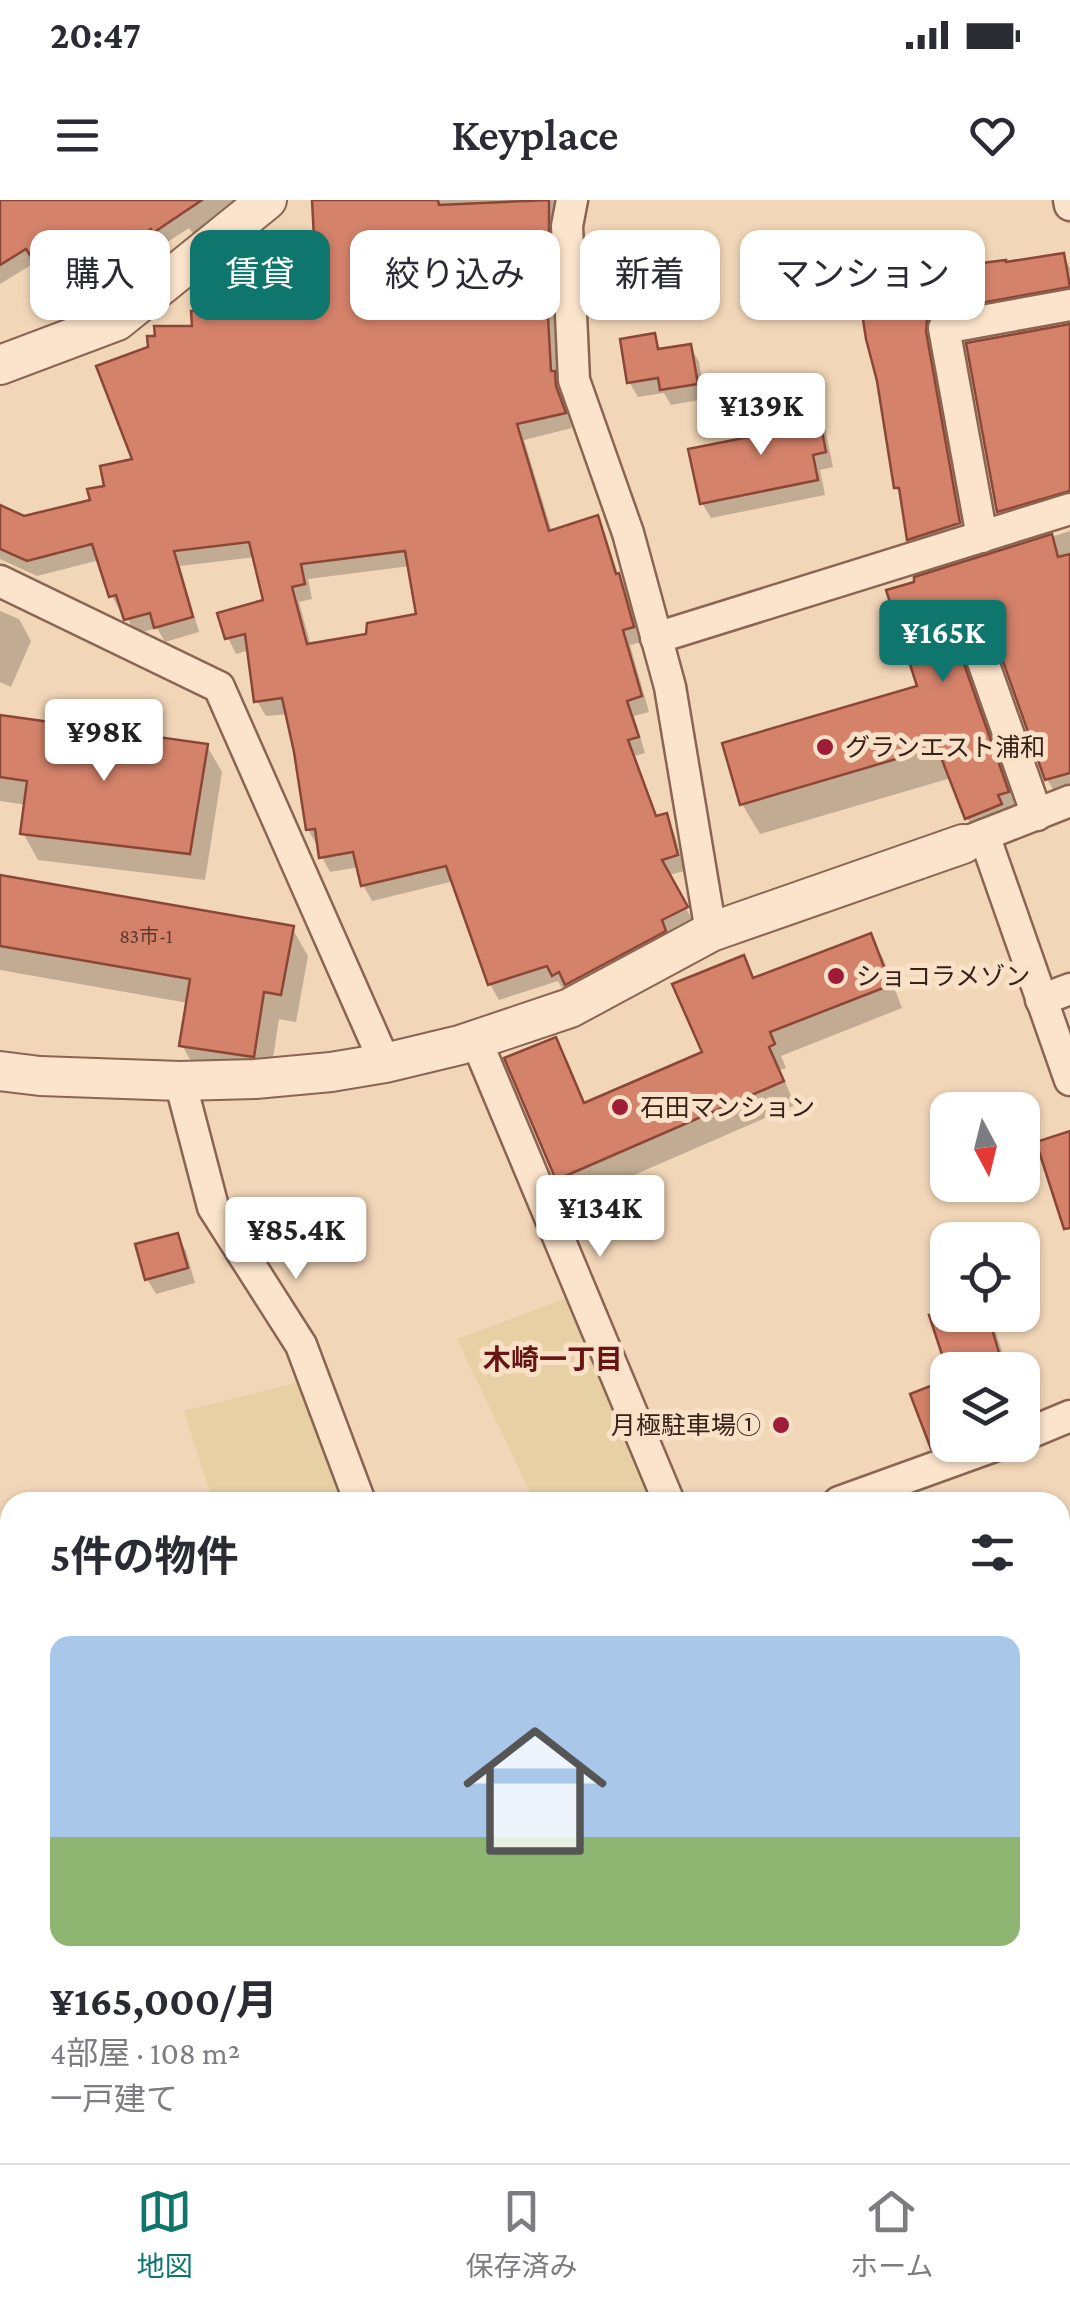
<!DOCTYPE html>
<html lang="ja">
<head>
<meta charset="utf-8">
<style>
  :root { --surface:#fff; --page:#f2f2f3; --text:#2b2b33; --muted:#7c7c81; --line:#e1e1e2; --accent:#0f766e }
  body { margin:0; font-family:"Crimson Pro","Noto Sans JP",serif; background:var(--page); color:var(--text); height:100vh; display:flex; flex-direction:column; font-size:38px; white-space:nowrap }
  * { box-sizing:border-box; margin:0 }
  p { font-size:32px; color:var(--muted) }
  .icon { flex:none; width:55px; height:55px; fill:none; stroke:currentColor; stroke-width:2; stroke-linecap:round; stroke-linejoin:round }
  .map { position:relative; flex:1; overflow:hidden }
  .drawer { position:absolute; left:0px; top:1292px; width:1070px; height:672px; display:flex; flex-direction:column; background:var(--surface); border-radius:30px 30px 0 0; box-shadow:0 2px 8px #0004 }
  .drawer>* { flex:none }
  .top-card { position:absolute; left:30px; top:30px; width:1010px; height:90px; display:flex; gap:20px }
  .needle { width:65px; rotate:173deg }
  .buttons { position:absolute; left:930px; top:892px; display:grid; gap:20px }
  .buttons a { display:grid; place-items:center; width:110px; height:110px; border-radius:20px; background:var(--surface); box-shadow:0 2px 8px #0004; font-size:50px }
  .price { position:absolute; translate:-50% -85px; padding:0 22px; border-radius:10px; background:#fff; color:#222; font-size:32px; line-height:65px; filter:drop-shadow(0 2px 5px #0008) }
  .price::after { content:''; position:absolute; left:50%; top:60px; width:30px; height:22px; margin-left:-15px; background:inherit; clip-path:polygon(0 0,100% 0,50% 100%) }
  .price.current { background:var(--accent); color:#fff }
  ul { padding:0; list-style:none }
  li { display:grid; align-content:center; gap:20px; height:530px; padding:0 50px }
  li+li { border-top:2px solid var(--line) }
  li span { display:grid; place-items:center; height:310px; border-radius:20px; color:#555 }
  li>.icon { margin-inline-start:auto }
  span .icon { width:180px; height:180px; fill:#fffc; stroke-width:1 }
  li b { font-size:42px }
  h2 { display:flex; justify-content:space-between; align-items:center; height:120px; padding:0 50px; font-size:42px }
  .tag { padding:0 35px; border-radius:20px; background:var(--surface); box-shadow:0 2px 8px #0004; font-size:35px; line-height:90px }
  .tag.current { background:var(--accent); color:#fff }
  .status { display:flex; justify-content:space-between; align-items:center; height:70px; padding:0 50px; background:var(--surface); direction:ltr }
  .status svg { height:28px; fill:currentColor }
  header { display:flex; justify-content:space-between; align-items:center; height:130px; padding:0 50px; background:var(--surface); font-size:45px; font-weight:600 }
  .menu { display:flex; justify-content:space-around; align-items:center; height:140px; border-top:2px solid var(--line); background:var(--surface); font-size:28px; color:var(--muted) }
  .menu a { display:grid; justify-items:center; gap:5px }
  .menu .current { color:var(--accent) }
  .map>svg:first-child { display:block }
  .farmland { fill:#e8d0a5 }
  .shadow { fill:#0003; fill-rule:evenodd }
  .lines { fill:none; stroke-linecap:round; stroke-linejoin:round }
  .stream { stroke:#658f7d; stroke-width:11 }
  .building { fill:#d4826a; stroke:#8b4736; stroke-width:2.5; fill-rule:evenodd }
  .minor-casing { stroke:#896552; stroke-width:35 }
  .tertiary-casing { stroke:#896552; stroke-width:42 }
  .primary-casing { stroke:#563427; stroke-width:52 }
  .minor { stroke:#fce4cc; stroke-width:30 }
  .tertiary { stroke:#fce4cc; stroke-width:38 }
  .primary { stroke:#fbc28a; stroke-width:48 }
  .poi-dot { fill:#9e1c36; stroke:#f9e1c8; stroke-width:4 }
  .labels { text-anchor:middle; stroke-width:10; stroke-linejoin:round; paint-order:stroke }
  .number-label { font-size:20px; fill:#5e392d }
  .poi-label { font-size:25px; fill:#362119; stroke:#f9e1c8; text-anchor:start }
  .neighbourhood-label { font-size:28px; font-weight:bold; fill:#671514; stroke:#f9e1c8 }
</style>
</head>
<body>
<div class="status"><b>20:47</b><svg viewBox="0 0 49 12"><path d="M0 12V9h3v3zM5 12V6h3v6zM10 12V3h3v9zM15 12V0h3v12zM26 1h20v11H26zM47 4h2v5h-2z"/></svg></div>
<header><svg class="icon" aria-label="menu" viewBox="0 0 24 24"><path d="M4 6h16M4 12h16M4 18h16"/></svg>Keyplace<svg class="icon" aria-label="heart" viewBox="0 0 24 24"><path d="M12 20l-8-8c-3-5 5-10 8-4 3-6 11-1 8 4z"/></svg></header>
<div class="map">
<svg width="1070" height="1963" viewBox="0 0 1070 1963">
  <rect width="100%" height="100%" fill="#f2d6b8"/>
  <g class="farmland">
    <polygon points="570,1097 655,1302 535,1302 457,1139"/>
    <polygon points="302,1181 343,1302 213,1302 184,1211"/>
  </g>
  <g class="shadow">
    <polygon points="0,0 240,0 231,3 233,6 194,35 189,28 163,45 161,42 108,75 111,80 66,107 36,62 0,84"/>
    <path d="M 314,0 L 555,0 L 559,113 L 554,114 L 559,182 L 572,228 L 524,240 L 552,332 L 596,318 L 605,334 L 619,377 L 627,391 L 641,442 L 630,445 L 649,512 L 634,516 L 645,553 L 635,556 L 657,618 L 665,616 L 674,632 L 685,671 L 668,675 L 694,723 L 576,799 L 569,787 L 563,790 L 558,781 L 499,800 L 490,784 L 454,681 L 372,701 L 363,685 L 359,667 L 330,672 L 322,657 L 320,645 L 317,645 L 308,630 L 288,514 L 266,516 L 257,501 L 250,450 L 236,454 L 228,438 L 266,402 L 256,357 L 180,366 L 199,432 L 165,442 L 157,428 L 135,434 L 124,410 L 120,411 L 112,396 L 100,360 L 37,376 L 0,359 L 0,305 L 24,318 L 93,302 L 135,261 L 323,171 ZM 410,366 L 419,416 L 371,434 L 311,446 L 299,402 L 312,399 L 308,379 Z"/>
    <polygon points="1063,55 1070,68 1070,103 950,124 968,339 919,354 910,339 903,299 897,288 879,181 869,139"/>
    <polygon points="1070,127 1070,324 1016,341 999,311"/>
    <polygon points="653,136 662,151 690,146 699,162 705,199 671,205 664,193 638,197 629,182"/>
    <polygon points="814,202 823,218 833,267 820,270 825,295 711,318 702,303 792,231"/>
    <polygon points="1070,331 1070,607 1064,609 1047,579 1003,455 988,453 1024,622 984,647 967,618 951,578 760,634 742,604 725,545 920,487 917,379"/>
    <polygon points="0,411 19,419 31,441 11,487 0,482"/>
    <polygon points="0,518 207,546 222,572 205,680 38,660 23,633 27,605 0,601"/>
    <polygon points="0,677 292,728 308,756 296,822 279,819 269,884 198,874 182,845 188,803 0,770"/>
    <polygon points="870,736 883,758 902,808 781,856 786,868 780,870 795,905 572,1002 558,979 507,859 554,840 568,862 586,905 705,853 743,759 755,780"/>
    <polygon points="177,1036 186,1051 195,1083 156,1094 147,1079"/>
    <polygon points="948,1110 948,1115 990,1115 1008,1169 950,1170 932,1115"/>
    <polygon points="948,1196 948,1245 971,1245 942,1263 933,1248"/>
    <polygon points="1060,1559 1070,1577 1070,1671 1060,1677"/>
    <polygon points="10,1629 10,1664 0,1634 0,1632"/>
    <polygon points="147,1955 250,1955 260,1963 141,1963"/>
    <polygon points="369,1955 426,1955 427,1963 363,1963"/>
  </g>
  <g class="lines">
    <polyline class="stream" points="1060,1832 1070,1848"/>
  </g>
  <g class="building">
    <polygon points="0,0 202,0 153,33 151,29 102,60 105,65 56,95 26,49 0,65"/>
    <path d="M 312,0 L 438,0 L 439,5 L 549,0 L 549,33 L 546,33 L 552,98 L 547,99 L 551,171 L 555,171 L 556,186 L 566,213 L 517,224 L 549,331 L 598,315 L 616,374 L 619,373 L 634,427 L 623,430 L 642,496 L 627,501 L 639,537 L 628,540 L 656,616 L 667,613 L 678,655 L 662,660 L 688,707 L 662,720 L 666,731 L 565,785 L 559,772 L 552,776 L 547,766 L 488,785 L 446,666 L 361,686 L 353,652 L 319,658 L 315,629 L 306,630 L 294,552 L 282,498 L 254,502 L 245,434 L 225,439 L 217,413 L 263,400 L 249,342 L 174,351 L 193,417 L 154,428 L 150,413 L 124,420 L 116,395 L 109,397 L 92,344 L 27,361 L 0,349 L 0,305 L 24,316 L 90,300 L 87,289 L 104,286 L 100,266 L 132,259 L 96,166 L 148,147 L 147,136 L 155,136 L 154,126 L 192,126 L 191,111 L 255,108 L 252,61 L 315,58 ZM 405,351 L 416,414 L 367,423 L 366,434 L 307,444 L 292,387 L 305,384 L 301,364 Z"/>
    <polygon points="1064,53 1070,87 941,110 933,113 927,121 926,131 960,323 907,340 899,288 894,288 877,181 866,139 858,87 903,80 902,73 1006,60 1006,62"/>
    <polygon points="1070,124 1070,291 997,312 966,143"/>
    <polygon points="655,133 658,149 691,144 698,184 660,190 658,178 627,183 620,139"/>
    <polygon points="816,199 826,252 813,255 818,280 700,304 688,249 789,229 784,206"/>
    <polygon points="1052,334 1058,357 1070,354 1070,573 1045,580 994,436 987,427 980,424 971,424 961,431 958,438 958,447 1009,592 998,595 1002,604 965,619 937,547 740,605 722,543 917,486 886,390 914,382 914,377"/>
    <polygon points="0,515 208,544 190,654 20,634 27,581 0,577"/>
    <polygon points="0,675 294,726 281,795 264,792 254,857 179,846 190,779 0,746"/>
    <polygon points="871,733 891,785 770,832 775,844 769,847 784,881 556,980 504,858 556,837 584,903 702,852 672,784 744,755 753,778"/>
    <polygon points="1070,931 1070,1028 1064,1029 1036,942"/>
    <polygon points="178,1033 188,1068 145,1080 135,1044"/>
    <polygon points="929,1115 988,1115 1004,1170 947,1170"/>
    <polygon points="948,1179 948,1243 931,1249 910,1194"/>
  </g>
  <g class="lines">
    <defs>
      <g id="minor">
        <polyline points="572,0 567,26 574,180 628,333 670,487 711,732"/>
        <polyline points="1069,0 1070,5"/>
        <polyline points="982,337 944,128 1070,105"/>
        <polyline points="0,381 219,487 385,863"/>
        <polyline points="656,438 1070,309"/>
        <polyline points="976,442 1037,615"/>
        <polyline points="984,635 1070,880"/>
        <polyline points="966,642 1070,601"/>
        <polyline points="1041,800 1070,789"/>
        <polyline points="476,840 669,1302"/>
        <polyline points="180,881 213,1007 301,1145 360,1302"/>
        <polyline points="1022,1236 1070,1216"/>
        <polyline points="839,1302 997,1245"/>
        <polyline points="0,1586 10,1582"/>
        <polyline points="507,1955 510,1963"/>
      </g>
      <g id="tertiary">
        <polyline points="0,165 117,121 267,0"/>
        <polyline points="0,871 40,876 180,881 255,879 331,872 385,863 460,845 570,808 711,732 963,644"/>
      </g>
      <g id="primary">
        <polyline points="1060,1756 1070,1749"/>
        <polyline points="0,1958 8,1963"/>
        <polyline points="758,1963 769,1955"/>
      </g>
    </defs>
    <use href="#minor" class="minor-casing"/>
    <use href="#tertiary" class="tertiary-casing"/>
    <use href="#primary" class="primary-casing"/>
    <use href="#minor" class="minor"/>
    <use href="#tertiary" class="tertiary"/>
    <use href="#primary" class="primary"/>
  </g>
  <g class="poi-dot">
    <circle cx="825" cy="547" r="10"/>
    <circle cx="836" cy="776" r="10"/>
    <circle cx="620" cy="907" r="10"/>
    <circle cx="781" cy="1225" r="10"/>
  </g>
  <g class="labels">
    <g class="number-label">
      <text x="146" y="743">83市-1</text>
    </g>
    <g class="poi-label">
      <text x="845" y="556">グランエスト浦和</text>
      <text x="856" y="785">ショコラメゾン</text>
      <text x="640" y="916">石田マンション</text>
      <text x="761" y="1234" text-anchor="end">月極駐車場①</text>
    </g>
    <g class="neighbourhood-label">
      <text x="553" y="1169">木崎一丁目</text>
    </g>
  </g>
</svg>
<div class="buttons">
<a><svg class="needle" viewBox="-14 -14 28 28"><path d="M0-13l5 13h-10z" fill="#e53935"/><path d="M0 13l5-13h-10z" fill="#7c7c81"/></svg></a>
<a><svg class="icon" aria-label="locate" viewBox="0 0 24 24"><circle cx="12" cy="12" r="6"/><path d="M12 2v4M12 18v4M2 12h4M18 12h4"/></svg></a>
<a><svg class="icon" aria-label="layers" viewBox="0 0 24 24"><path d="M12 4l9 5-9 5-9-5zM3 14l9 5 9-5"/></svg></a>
</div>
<b class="price" style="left:761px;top:258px">¥139K</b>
<b class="price current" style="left:943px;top:485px">¥165K</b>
<b class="price" style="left:104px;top:584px">¥98K</b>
<b class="price" style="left:600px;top:1060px">¥134K</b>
<b class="price" style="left:296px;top:1082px">¥85.4K</b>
<div class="top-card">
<a class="tag">購入</a>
<a class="tag current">賃貸</a>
<a class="tag">絞り込み</a>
<a class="tag">新着</a>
<a class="tag">マンション</a>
</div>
<section class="drawer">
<h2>5件の物件<svg class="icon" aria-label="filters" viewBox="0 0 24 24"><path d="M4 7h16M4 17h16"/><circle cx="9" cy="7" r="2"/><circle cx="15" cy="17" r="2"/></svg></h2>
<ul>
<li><span style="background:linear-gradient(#a9c7e8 65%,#8fb573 0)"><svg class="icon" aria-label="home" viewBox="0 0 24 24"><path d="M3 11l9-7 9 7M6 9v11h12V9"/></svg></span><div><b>¥165,000/月</b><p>4部屋 · 108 m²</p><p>一戸建て</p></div></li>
</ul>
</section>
</div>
<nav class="menu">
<a class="current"><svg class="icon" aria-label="map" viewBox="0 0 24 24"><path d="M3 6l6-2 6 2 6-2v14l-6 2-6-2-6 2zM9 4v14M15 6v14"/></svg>地図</a>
<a><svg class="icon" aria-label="saved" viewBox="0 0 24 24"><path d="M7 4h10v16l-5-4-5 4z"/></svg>保存済み</a>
<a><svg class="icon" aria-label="home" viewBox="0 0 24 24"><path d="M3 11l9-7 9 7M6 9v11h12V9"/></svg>ホーム</a>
</nav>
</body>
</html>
